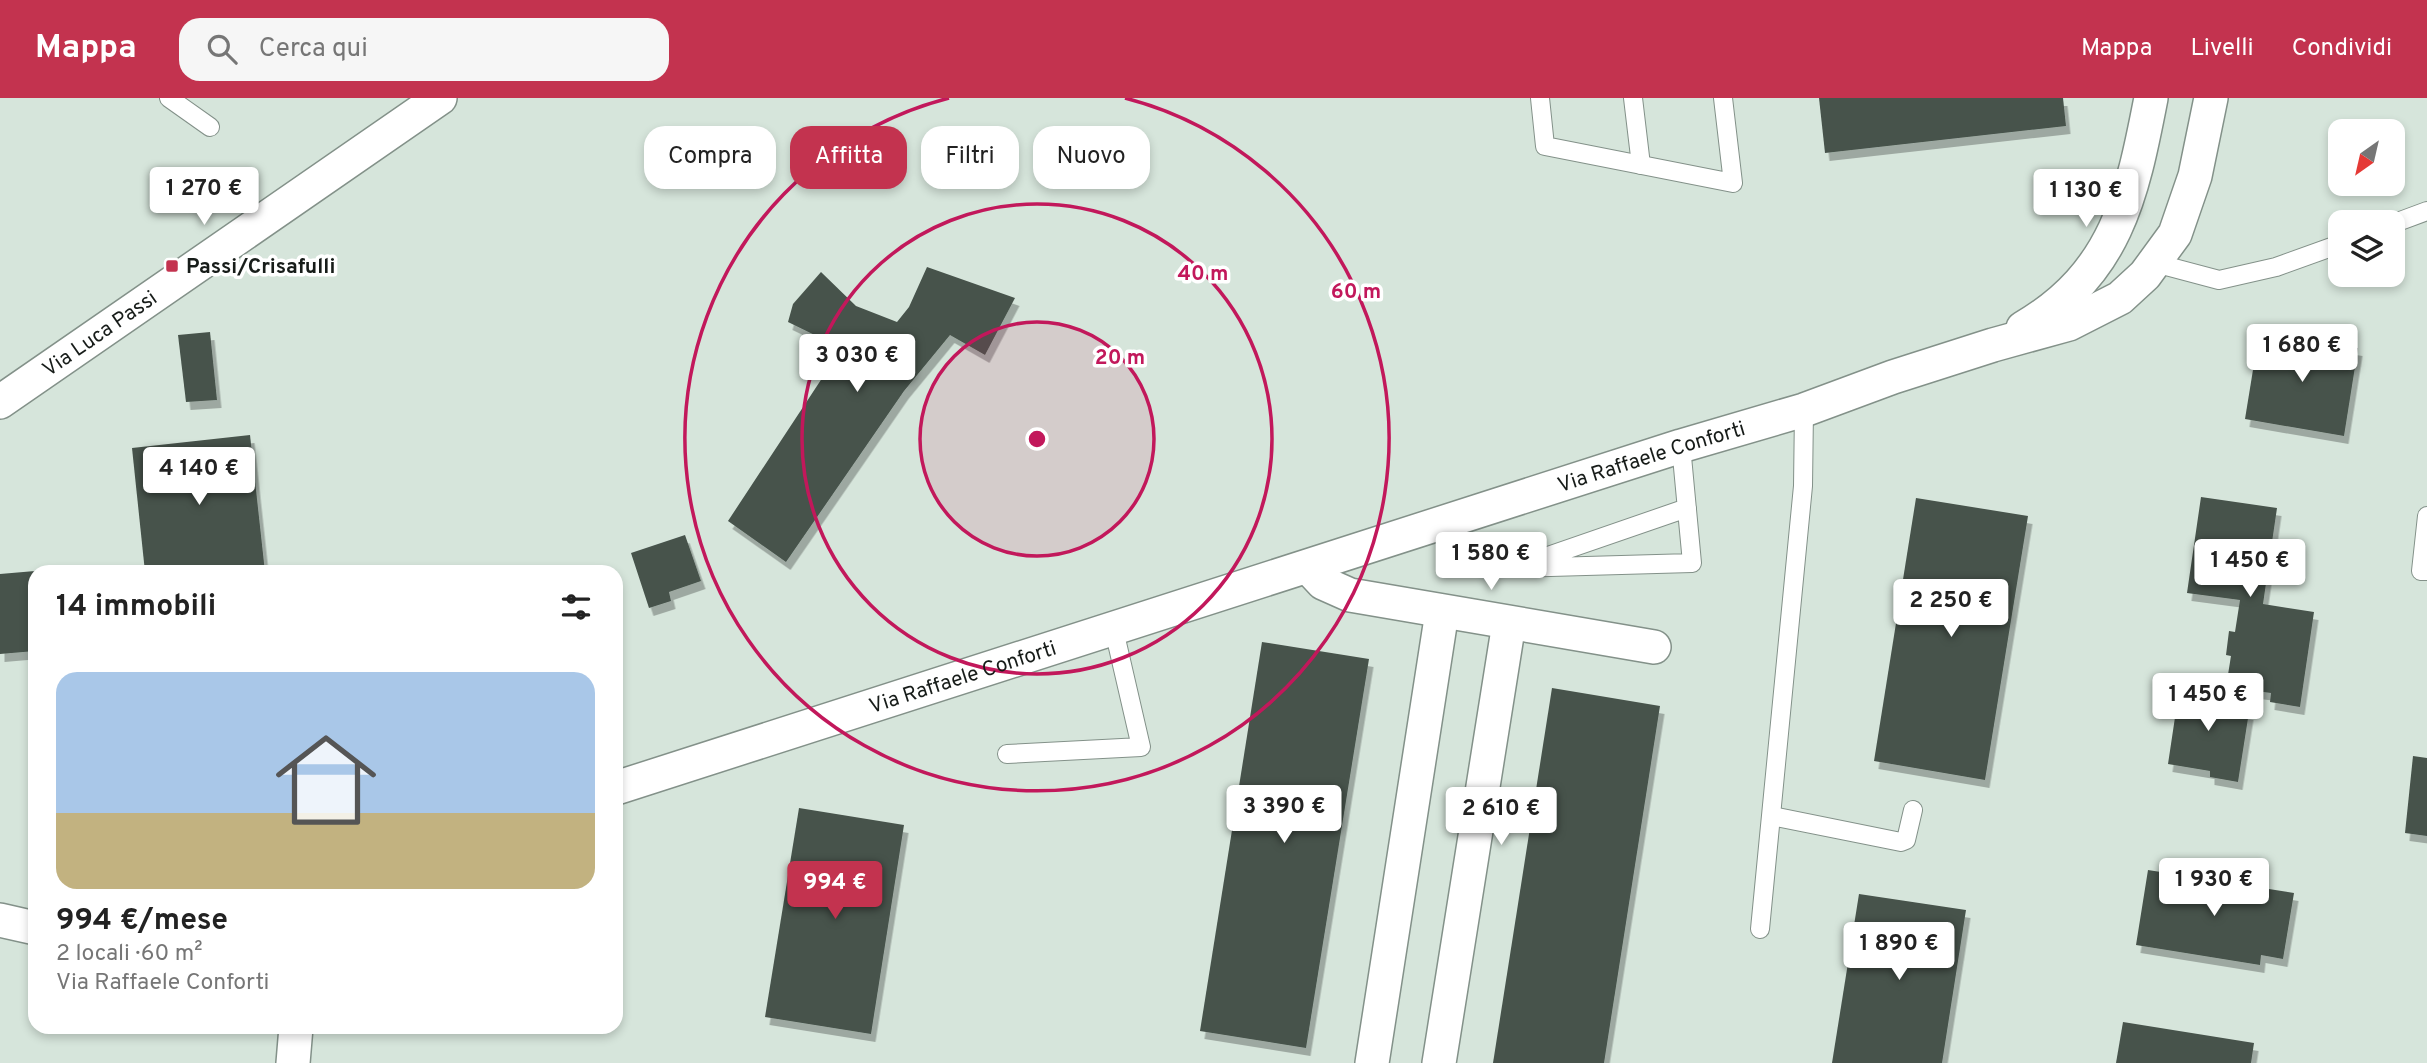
<!DOCTYPE html>
<html lang="it">
<head>
<meta charset="utf-8">
<style>
  :root { --surface:#fff; --page:#f6f6f6; --text:#222; --muted:#767676; --line:#e0e0e0; --accent:#c3334f }
  body { margin:0; font-family:Overpass,sans-serif; background:var(--page); color:var(--text); height:100vh; display:flex; flex-direction:column; font-size:26px; white-space:nowrap }
  * { box-sizing:border-box; margin:0 }
  p { font-size:23px; color:var(--muted) }
  .icon { flex:none; width:38px; height:38px; fill:none; stroke:currentColor; stroke-width:2; stroke-linecap:round; stroke-linejoin:round }
  .map { position:relative; flex:1; overflow:hidden }
  .side { position:absolute; left:28px; top:467px; width:595px; height:469px; display:flex; flex-direction:column; background:var(--surface); border-radius:21px; box-shadow:0 4px 10px #0003 }
  .side>* { flex:none }
  .banner { position:absolute; left:644px; top:28px; width:665px; height:63px; display:flex; gap:14px }
  .needle { width:46px; rotate:214deg }
  .fabs { position:absolute; left:2328px; top:21px; display:grid; gap:14px }
  .fabs a { display:grid; place-items:center; width:77px; height:77px; border-radius:14px; background:var(--surface); box-shadow:0 4px 10px #0003; font-size:35px }
  .price { position:absolute; translate:-50% -60px; padding:0 16px; border-radius:7px; background:#fff; color:#222; font-size:23px; line-height:46px; filter:drop-shadow(0 2px 4px #0008) }
  .price::after { content:''; position:absolute; left:50%; top:42px; width:21px; height:16px; margin-left:-10px; background:inherit; clip-path:polygon(0 0,100% 0,50% 100%) }
  .price.selected { background:var(--accent); color:#fff }
  ul { padding:0; list-style:none }
  li { display:grid; align-content:center; gap:14px; height:371px; padding:0 28px }
  li+li { border-top:2px solid var(--line) }
  li span { display:grid; place-items:center; height:217px; border-radius:21px; color:#555 }
  li>.icon { margin-inline-start:auto }
  span .icon { width:126px; height:126px; fill:#fffc; stroke-width:1 }
  li b { font-size:30px }
  h2 { display:flex; justify-content:space-between; align-items:center; height:84px; padding:0 28px; font-size:30px }
  .tag { padding:0 24px; border-radius:21px; background:var(--surface); box-shadow:0 4px 10px #0003; font-size:24px; line-height:63px }
  .tag.selected { background:var(--accent); color:#fff }
  header { display:flex; align-items:center; gap:42px; box-sizing:border-box; height:98px; padding:0 35px; background:var(--accent); color:#fff }
  header strong { font-size:33px }
  nav { display:flex; gap:38px; margin-inline-start:auto; font-size:24px }
  .search { width:490px; height:63px; background:var(--page); display:flex; align-items:center; gap:18px; box-sizing:border-box; padding:0 24px; border-radius:21px; color:var(--muted); font-size:26px }
  .map>svg:first-child { display:block }
  .building { fill:#47534b; filter:url(#shadow) }
  .lines { fill:none; stroke-linecap:round; stroke-linejoin:round }
  .lane-casing { stroke:#839189; stroke-width:20 }
  .street-casing { stroke:#839189; stroke-width:36 }
  .lane { stroke:#fff; stroke-width:18 }
  .street { stroke:#fff; stroke-width:33 }
  .ring { fill:none; stroke:#c2185b; stroke-width:3.5 }
  .poi-dot { fill:#c3334f; stroke:#fff; stroke-width:2.5 }
  .labels { text-anchor:middle; stroke-width:7; stroke-linejoin:round; paint-order:stroke }
  .poi-label { font-size:21px; font-weight:bold; fill:#171c19; stroke:#fff; text-anchor:start }
  .street-label { font-size:21px; fill:#171c19; stroke:#fff }
  .centre { fill:#c2185b; stroke:#fff; stroke-width:3.5 }
  .ring-label { font-size:21px; text-anchor:middle; font-weight:bold; fill:#c2185b; stroke:#fff; stroke-width:7; stroke-linejoin:round; paint-order:stroke }
</style>
</head>
<body>
<header>
<strong>Mappa</strong>
<div class="search"><svg class="icon" aria-label="search" viewBox="0 0 24 24"><circle cx="10" cy="10" r="6"/><path d="M15 15l6 6"/></svg>Cerca qui</div>
<nav><a>Mappa</a><a>Livelli</a><a>Condividi</a></nav>
</header>
<div class="map">
<svg width="2427" height="965" viewBox="0 0 2427 965">
  <defs>
    <filter id="shadow"><feDropShadow dx="4.5" dy="8" stdDeviation="0" flood-color="#0004"/></filter>
  </defs>
  <rect width="100%" height="100%" fill="#d6e5db"/>
  <g class="building">
    <polygon points="1819,0 2063,0 2066,28 1825,55"/>
    <polygon points="927,169 1015,200 985,257 950,237 904,293 786,464 728,423 840,253 827,243 788,224 793,206 821,174 856,208 897,224 909,209"/>
    <polygon points="210,234 217,302 186,304 178,237"/>
    <polygon points="2259,235 2358,250 2344,338 2245,321"/>
    <polygon points="250,337 265,474 145,474 132,350"/>
    <polygon points="2201,399 2277,410 2263,506 2314,514 2300,609 2270,604 2271,595 2226,589 2231,558 2226,557 2229,533 2235,534 2240,502 2187,495"/>
    <polygon points="1916,400 2028,418 1985,682 1874,663"/>
    <polygon points="685,437 701,483 669,494 671,503 649,510 631,455"/>
    <polygon points="35,473 35,553 0,556 0,476"/>
    <polygon points="1262,544 1369,561 1306,950 1200,933"/>
    <polygon points="2180,586 2233,595 2231,611 2249,614 2238,684 2210,679 2210,673 2168,666"/>
    <polygon points="1552,590 1660,608 1604,965 1493,965"/>
    <polygon points="2413,658 2427,660 2427,738 2405,735"/>
    <polygon points="799,710 904,727 871,936 765,919"/>
    <polygon points="2148,772 2294,795 2283,861 2261,857 2260,867 2136,847"/>
    <polygon points="1859,796 1966,812 1942,965 1832,965"/>
    <polygon points="2123,924 2254,945 2251,965 2116,965"/>
  </g>
  <g class="lines">
    <defs>
      <g id="lane">
        <polyline points="169,0 210,29"/>
        <polyline points="1540,0 1545,48 1733,85 1723,0"/>
        <polyline points="1633,0 1641,67"/>
        <polyline points="2392,126 2427,113"/>
        <polyline points="2155,165 2219,182 2276,169 2340,146"/>
        <polyline points="1681,348 1692,465 1513,470 1687,410"/>
        <polyline points="2427,418 2421,473 2427,473"/>
        <polyline points="1007,656 1141,649 1114,532"/>
        <polyline points="1772,718 1901,744 1906,742 1913,712"/>
        <polyline points="1760,831 1803,388 1804,312"/>
      </g>
      <g id="street">
        <path d="M 2023,230 C 2116,176 2132,98 2151,0"/>
        <path id="s1" d="M 0,304 L 440,0"/>
        <polyline points="1308,469 1323,485 1350,497 1654,549"/>
        <path id="s2" d="M 616,690 L 1681,348 L 1804,312 L 1893,279 L 1993,247 L 2069,226 L 2120,200 L 2145,177 L 2175,136 L 2195,78 L 2211,0"/>
        <polyline points="0,822 35,830"/>
        <polyline points="293,965 296,929"/>
        <polyline points="1372,965 1442,514"/>
        <polyline points="1439,965 1509,525"/>
      </g>
    </defs>
    <use href="#lane" class="lane-casing"/>
    <use href="#street" class="street-casing"/>
    <use href="#lane" class="lane"/>
    <use href="#street" class="street"/>
  </g>
  <circle cx="1037" cy="341" r="117" fill="#c2185b" fill-opacity=".12"/>
  <g class="ring">
    <circle cx="1037" cy="341" r="117"/>
    <circle cx="1037" cy="341" r="235"/>
    <path d="M1125 0A352 352 0 1 1 949 0"/>
  </g>
  <rect class="poi-dot" x="165" y="161" width="14" height="14" rx="3.5"/>
  <g class="labels">
    <g class="poi-label">
      <text x="186" y="175">Passi/Crisafulli</text>
    </g>
    <g class="street-label">
      <text dy="7" stroke="none"><textPath href="#s1" startOffset="121">Via Luca Passi</textPath></text>
      <text dy="7" stroke="none"><textPath href="#s2" startOffset="1087">Via Raffaele Conforti</textPath></text>
      <text dy="7" stroke="none"><textPath href="#s2" startOffset="364">Via Raffaele Conforti</textPath></text>
    </g>
  </g>
  <circle cx="1037" cy="341" r="10" class="centre"/>
  <g class="ring-label">
    <text x="1203" y="182">40 m</text>
    <text x="1356" y="200">60 m</text>
    <text x="1120" y="266">20 m</text>
  </g>
</svg>
<div class="fabs">
<a><svg class="needle" viewBox="-14 -14 28 28"><path d="M0-13l5 13h-10z" fill="#e53935"/><path d="M0 13l5-13h-10z" fill="#767676"/></svg></a>
<a><svg class="icon" aria-label="layers" viewBox="0 0 24 24"><path d="M12 4l9 5-9 5-9-5zM3 14l9 5 9-5"/></svg></a>
</div>
<b class="price" style="left:204px;top:129px">1 270 €</b>
<b class="price" style="left:2086px;top:131px">1 130 €</b>
<b class="price" style="left:2302px;top:286px">1 680 €</b>
<b class="price" style="left:857px;top:296px">3 030 €</b>
<b class="price" style="left:199px;top:409px">4 140 €</b>
<b class="price" style="left:1491px;top:494px">1 580 €</b>
<b class="price" style="left:2250px;top:501px">1 450 €</b>
<b class="price" style="left:1951px;top:541px">2 250 €</b>
<b class="price" style="left:2208px;top:635px">1 450 €</b>
<b class="price" style="left:1284px;top:747px">3 390 €</b>
<b class="price" style="left:1501px;top:749px">2 610 €</b>
<b class="price" style="left:2214px;top:820px">1 930 €</b>
<b class="price selected" style="left:835px;top:823px">994 €</b>
<b class="price" style="left:1899px;top:884px">1 890 €</b>
<div class="banner">
<a class="tag">Compra</a>
<a class="tag selected">Affitta</a>
<a class="tag">Filtri</a>
<a class="tag">Nuovo</a>
</div>
<section class="side">
<h2>14 immobili<svg class="icon" aria-label="filters" viewBox="0 0 24 24"><path d="M4 7h16M4 17h16"/><circle cx="9" cy="7" r="2"/><circle cx="15" cy="17" r="2"/></svg></h2>
<ul>
<li><span style="background:linear-gradient(#a9c7e8 65%,#c2b280 0)"><svg class="icon" aria-label="home" viewBox="0 0 24 24"><path d="M3 11l9-7 9 7M6 9v11h12V9"/></svg></span><div><b>994 €/mese</b><p>2 locali · 60 m²</p><p>Via Raffaele Conforti</p></div></li>
</ul>
</section>
</div>
</body>
</html>
